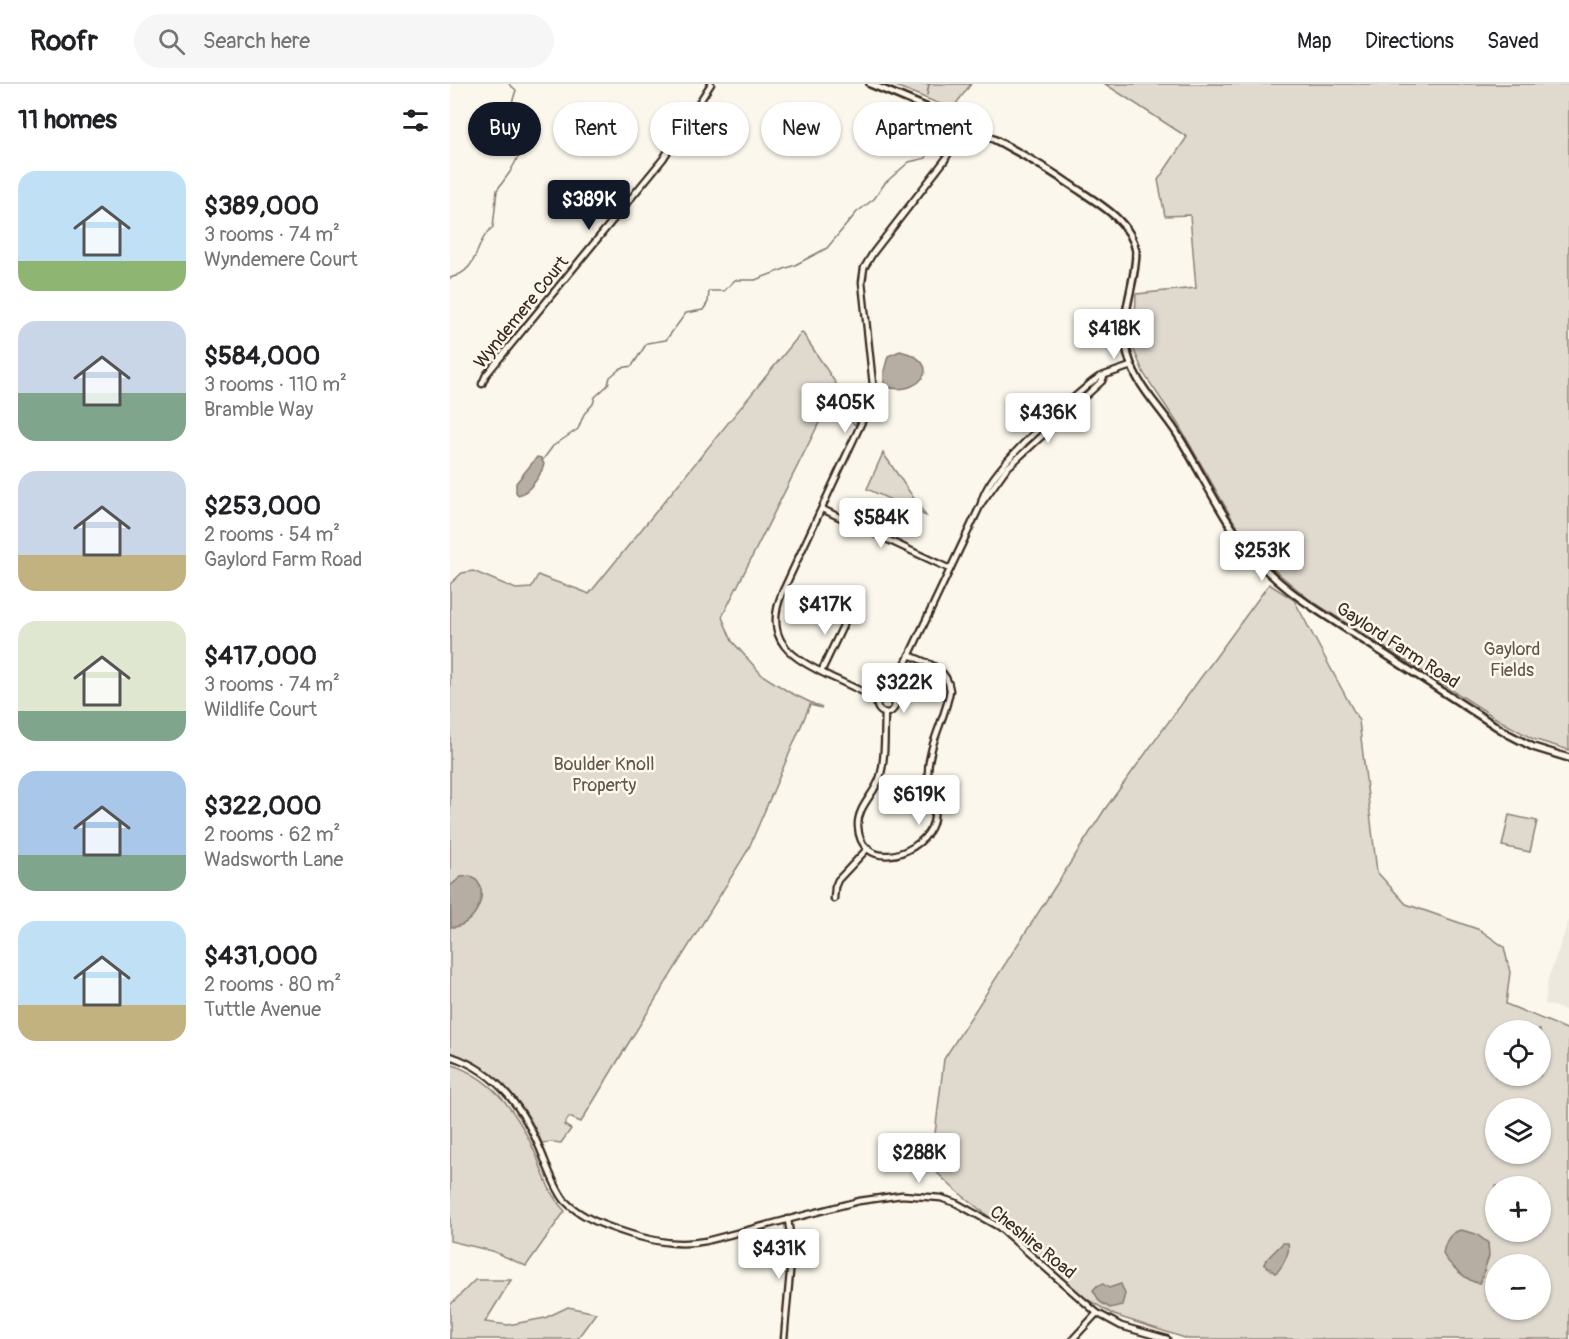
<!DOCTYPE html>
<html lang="en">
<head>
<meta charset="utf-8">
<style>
  :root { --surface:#fff; --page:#f6f6f6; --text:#202124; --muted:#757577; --line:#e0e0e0; --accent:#111827 }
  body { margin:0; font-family:Pangolin,sans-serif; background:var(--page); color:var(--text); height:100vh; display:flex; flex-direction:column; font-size:22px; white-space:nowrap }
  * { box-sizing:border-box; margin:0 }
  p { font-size:20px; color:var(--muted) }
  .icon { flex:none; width:33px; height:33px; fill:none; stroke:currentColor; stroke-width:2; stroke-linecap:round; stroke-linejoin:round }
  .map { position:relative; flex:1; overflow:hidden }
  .drawer { display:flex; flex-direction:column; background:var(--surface); width:450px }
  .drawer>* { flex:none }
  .top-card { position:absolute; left:18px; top:18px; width:570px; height:54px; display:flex; gap:12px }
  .tools { position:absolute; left:1035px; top:936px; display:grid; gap:12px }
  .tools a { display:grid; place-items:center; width:66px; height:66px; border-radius:50%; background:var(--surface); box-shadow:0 2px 4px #0004; font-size:30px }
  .price { position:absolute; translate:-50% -51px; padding:0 14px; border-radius:6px; background:#fff; color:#222; font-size:20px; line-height:39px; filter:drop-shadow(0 2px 3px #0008) }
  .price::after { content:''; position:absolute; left:50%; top:36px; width:18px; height:14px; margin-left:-9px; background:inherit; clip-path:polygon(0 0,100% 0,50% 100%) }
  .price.on { background:var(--accent); color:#fff }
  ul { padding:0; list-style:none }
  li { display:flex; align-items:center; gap:18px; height:150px; padding:0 18px }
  li span { display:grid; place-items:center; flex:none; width:168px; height:120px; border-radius:18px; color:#555 }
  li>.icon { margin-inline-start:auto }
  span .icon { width:72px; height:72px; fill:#fffc; stroke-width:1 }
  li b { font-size:26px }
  h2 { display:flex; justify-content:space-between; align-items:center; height:72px; padding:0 18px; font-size:26px }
  .tag { padding:0 21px; border-radius:27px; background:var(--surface); box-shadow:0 2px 4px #0004; font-size:21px; line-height:54px }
  .tag.on { background:var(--accent); color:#fff }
  header { display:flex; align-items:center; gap:36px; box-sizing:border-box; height:84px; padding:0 30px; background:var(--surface); border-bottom:2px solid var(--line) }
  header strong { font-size:28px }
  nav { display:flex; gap:33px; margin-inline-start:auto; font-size:21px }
  .search { width:420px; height:54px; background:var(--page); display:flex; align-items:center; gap:15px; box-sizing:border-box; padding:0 21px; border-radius:33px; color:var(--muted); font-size:22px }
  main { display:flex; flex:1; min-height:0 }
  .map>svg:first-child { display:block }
  .built { fill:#ede8dd }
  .green { fill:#dfd9ce; stroke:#8d8276; stroke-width:1.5; fill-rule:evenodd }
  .water { fill:#b6aea2; stroke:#85796d; stroke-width:1.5 }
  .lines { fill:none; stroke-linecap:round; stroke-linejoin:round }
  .stream { stroke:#85796d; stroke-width:1.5 }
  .minor-casing { stroke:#3b2a1e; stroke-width:9 }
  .tertiary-casing { stroke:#3b2a1e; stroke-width:10 }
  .minor { stroke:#fbf7ec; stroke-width:4.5 }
  .tertiary { stroke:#fbf7ec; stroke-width:5 }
  .labels { text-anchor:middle; stroke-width:5; stroke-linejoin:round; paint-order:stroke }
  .street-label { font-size:18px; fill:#3b2a1e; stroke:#fbf7ec }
  .park-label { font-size:18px; fill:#64564a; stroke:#fbf7ec }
</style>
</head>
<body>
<header>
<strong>Roofr</strong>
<div class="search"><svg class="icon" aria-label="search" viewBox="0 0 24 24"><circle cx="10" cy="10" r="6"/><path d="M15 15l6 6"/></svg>Search here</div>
<nav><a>Map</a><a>Directions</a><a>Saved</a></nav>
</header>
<main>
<section class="drawer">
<h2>11 homes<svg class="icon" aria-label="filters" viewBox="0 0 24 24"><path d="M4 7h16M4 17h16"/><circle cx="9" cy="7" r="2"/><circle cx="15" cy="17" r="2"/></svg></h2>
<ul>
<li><span style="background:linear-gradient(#bfe0f5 75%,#8fb573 0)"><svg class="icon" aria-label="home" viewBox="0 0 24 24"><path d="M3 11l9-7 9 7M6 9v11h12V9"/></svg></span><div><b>$389,000</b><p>3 rooms · 74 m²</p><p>Wyndemere Court</p></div></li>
<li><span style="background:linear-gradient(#c9d6e8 60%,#7fa58c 0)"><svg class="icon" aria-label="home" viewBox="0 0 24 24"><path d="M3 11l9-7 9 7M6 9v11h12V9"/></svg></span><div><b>$584,000</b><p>3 rooms · 110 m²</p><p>Bramble Way</p></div></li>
<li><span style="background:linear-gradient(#c9d6e8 70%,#c2b280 0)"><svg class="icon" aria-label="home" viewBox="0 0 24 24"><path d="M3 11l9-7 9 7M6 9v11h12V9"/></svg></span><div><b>$253,000</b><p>2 rooms · 54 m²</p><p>Gaylord Farm Road</p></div></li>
<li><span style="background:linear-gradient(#dfe7d0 75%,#7fa58c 0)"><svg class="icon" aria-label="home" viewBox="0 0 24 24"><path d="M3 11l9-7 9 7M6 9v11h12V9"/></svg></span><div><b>$417,000</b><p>3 rooms · 74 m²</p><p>Wildlife Court</p></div></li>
<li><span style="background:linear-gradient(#a9c7e8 70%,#7fa58c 0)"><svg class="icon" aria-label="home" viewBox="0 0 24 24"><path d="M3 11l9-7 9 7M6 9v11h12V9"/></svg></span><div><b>$322,000</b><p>2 rooms · 62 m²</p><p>Wadsworth Lane</p></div></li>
<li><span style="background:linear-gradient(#bfe0f5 70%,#c2b280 0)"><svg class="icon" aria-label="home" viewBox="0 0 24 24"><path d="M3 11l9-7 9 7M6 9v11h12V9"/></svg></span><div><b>$431,000</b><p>2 rooms · 80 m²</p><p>Tuttle Avenue</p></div></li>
</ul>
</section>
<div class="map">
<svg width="1119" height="1255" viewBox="0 0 1119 1255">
  <rect width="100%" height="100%" fill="#fbf7ec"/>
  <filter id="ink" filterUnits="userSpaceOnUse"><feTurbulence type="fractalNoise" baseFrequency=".0167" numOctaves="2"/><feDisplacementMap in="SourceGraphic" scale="12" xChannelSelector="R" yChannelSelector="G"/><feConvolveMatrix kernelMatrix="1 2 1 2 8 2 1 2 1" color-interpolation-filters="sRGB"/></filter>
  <g filter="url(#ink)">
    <polygon class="built" points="1119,836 1119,927 1095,920 1097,898"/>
    <g class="green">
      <polygon points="441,0 521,0 502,25"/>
      <polygon points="655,0 1119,0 1119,666 1083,655 1049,636 860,516 812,476 783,436 728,340 694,290 684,266 686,210 746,204 740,131 715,132 708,96 737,53"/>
      <path d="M 352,248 L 408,333 L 405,341 L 380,317 L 272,533 L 282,557 L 312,591 L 339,608 L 372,624 L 360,621 L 298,766 L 178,960 L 131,1038 L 119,1033 L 114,1041 L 121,1045 L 111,1059 L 102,1058 L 92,1059 C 72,1013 46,987 0,968 L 0,500 L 12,489 L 23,487 L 66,505 L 81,504 L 88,491 C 105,499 123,502 139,510 Z"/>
      <polygon points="433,369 476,432 417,405"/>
      <path d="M 819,500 L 844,516 L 909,637 L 927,788 L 956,820 L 1030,846 L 1054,863 L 1060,888 L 1056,920 L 1119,946 L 1119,1255 L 738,1255 L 664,1231 L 630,1211 L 573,1160 L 503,1104 L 481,1083 L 494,975 L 655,725 ZM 1046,946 L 1090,946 L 1090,992 L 1046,992 ZM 1046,1024 L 1090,1024 L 1090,1070 L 1046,1070 ZM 1046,1102 L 1090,1102 L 1090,1148 L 1046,1148 ZM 1046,1180 L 1090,1180 L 1090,1226 L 1046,1226 Z"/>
      <polygon points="1059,731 1087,737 1080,768 1052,762"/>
      <path d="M 0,980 C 45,995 70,1032 87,1073 C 94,1092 100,1112 115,1127 L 76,1182 L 42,1167 L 0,1157 Z"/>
      <polygon points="25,1196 61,1196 35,1238 58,1241 95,1234 118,1223 146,1229 127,1255 0,1255 0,1221"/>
    </g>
    <g class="water">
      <path d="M 450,267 C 499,279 466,315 434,302 L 434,287 L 438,272 Z"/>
      <path d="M 87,373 L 91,374 L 94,380 C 91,391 80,408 68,411 L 66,408 L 66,399 Z"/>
      <path d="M 20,792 C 45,803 24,845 1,843 L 0,802 L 11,793 Z"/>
      <path d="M 1011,1146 L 1026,1150 L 1038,1159 L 1039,1172 L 1030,1199 C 1020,1200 998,1180 993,1170 C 995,1158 999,1149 1011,1146 Z"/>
      <path d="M 833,1159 L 838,1159 C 841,1168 831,1186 825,1189 L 814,1180 L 816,1176 Z"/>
      <polygon points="653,1200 659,1204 671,1200 675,1210 672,1221 660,1224 650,1218 643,1206 647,1202"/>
    </g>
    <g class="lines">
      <g class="stream">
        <polyline points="477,11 479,0"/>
        <path d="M 0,194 C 32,185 23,158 43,143 L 47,106 L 60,88 L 74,62 L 70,32 L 61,22 L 66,6 L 59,0"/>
        <polyline points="92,377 103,362 128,345 134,330 143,320 145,313 158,301 160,293 171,284 182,282 197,259 216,256 236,229 253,226 258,218 259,207 274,207 285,196 305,196 345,181 377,164 407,128 424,115 435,99 459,78 476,74 478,48 476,37"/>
      </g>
      <defs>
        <g id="minor">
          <polyline points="32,300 36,291 213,75 261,0"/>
          <polyline points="531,420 556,385 652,297 654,292"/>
          <polyline points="372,425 500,485"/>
          <polyline points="371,588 400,527"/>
          <circle cx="436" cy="620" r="9"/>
          <path d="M 440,612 L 531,420 C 535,387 615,321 642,298 L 649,293 L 681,282"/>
          <path d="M 428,615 C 413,608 397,600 381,593 C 343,574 312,558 332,509 L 423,314 L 423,301 L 412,198 L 414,184 L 423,169 L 495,76 L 514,40"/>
          <path d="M 435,629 C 434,649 436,673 430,693 C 425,710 407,723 408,742 C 410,787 466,774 481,744 C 490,726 478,708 478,690 C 478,660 496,634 500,606 C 497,583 477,579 459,571"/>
          <polyline points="384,815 385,803 388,796 418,764"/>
          <path d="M 0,972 C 49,988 75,1027 93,1072 C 99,1087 105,1104 115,1117 C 131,1134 158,1143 180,1150 C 206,1158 229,1162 256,1157 L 409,1117 L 452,1111 L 491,1114 L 506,1119 L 549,1143 L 647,1229 L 671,1242 L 717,1255"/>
          <polyline points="334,1255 342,1166 338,1135"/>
          <polyline points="623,1255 647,1229"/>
        </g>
        <path id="tertiary" d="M 420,0 C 492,29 559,58 624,103 C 648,119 681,137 686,167 C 686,200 670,229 676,262 C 682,298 707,319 726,348 C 753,390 773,439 807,476 C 825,497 847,513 870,528 L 1058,650 L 1083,663 L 1119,674"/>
      </defs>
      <use href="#minor" class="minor-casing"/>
      <use href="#tertiary" class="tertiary-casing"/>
      <use href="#minor" class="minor"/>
      <use href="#tertiary" class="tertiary"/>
    </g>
  </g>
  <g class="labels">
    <g class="street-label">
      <text transform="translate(71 228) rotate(-51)" y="6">Wyndemere Court</text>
      <text transform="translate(948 561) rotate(33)" y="6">Gaylord Farm Road</text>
      <text transform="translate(583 1158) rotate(39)" y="6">Cheshire Road</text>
    </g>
    <g class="park-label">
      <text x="1062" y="571">Gaylord<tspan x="1062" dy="21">Fields</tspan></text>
      <text x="154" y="686">Boulder Knoll<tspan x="154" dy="21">Property</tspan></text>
    </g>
  </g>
</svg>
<div class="tools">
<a><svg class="icon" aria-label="locate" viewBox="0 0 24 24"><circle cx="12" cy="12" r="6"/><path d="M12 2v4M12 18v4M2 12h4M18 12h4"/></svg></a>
<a><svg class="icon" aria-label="layers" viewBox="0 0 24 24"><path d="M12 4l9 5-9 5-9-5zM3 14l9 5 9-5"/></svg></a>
<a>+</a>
<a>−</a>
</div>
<b class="price on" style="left:139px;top:147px">$389K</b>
<b class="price" style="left:664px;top:276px">$418K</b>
<b class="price" style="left:395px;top:350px">$405K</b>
<b class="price" style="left:598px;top:360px">$436K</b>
<b class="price" style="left:431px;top:465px">$584K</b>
<b class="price" style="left:812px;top:498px">$253K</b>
<b class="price" style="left:375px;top:552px">$417K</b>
<b class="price" style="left:454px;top:630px">$322K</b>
<b class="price" style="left:469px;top:742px">$619K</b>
<b class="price" style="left:469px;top:1100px">$288K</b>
<b class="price" style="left:329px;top:1196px">$431K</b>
<div class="top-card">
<a class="tag on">Buy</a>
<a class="tag">Rent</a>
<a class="tag">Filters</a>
<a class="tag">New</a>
<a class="tag">Apartment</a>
</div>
</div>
</main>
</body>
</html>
